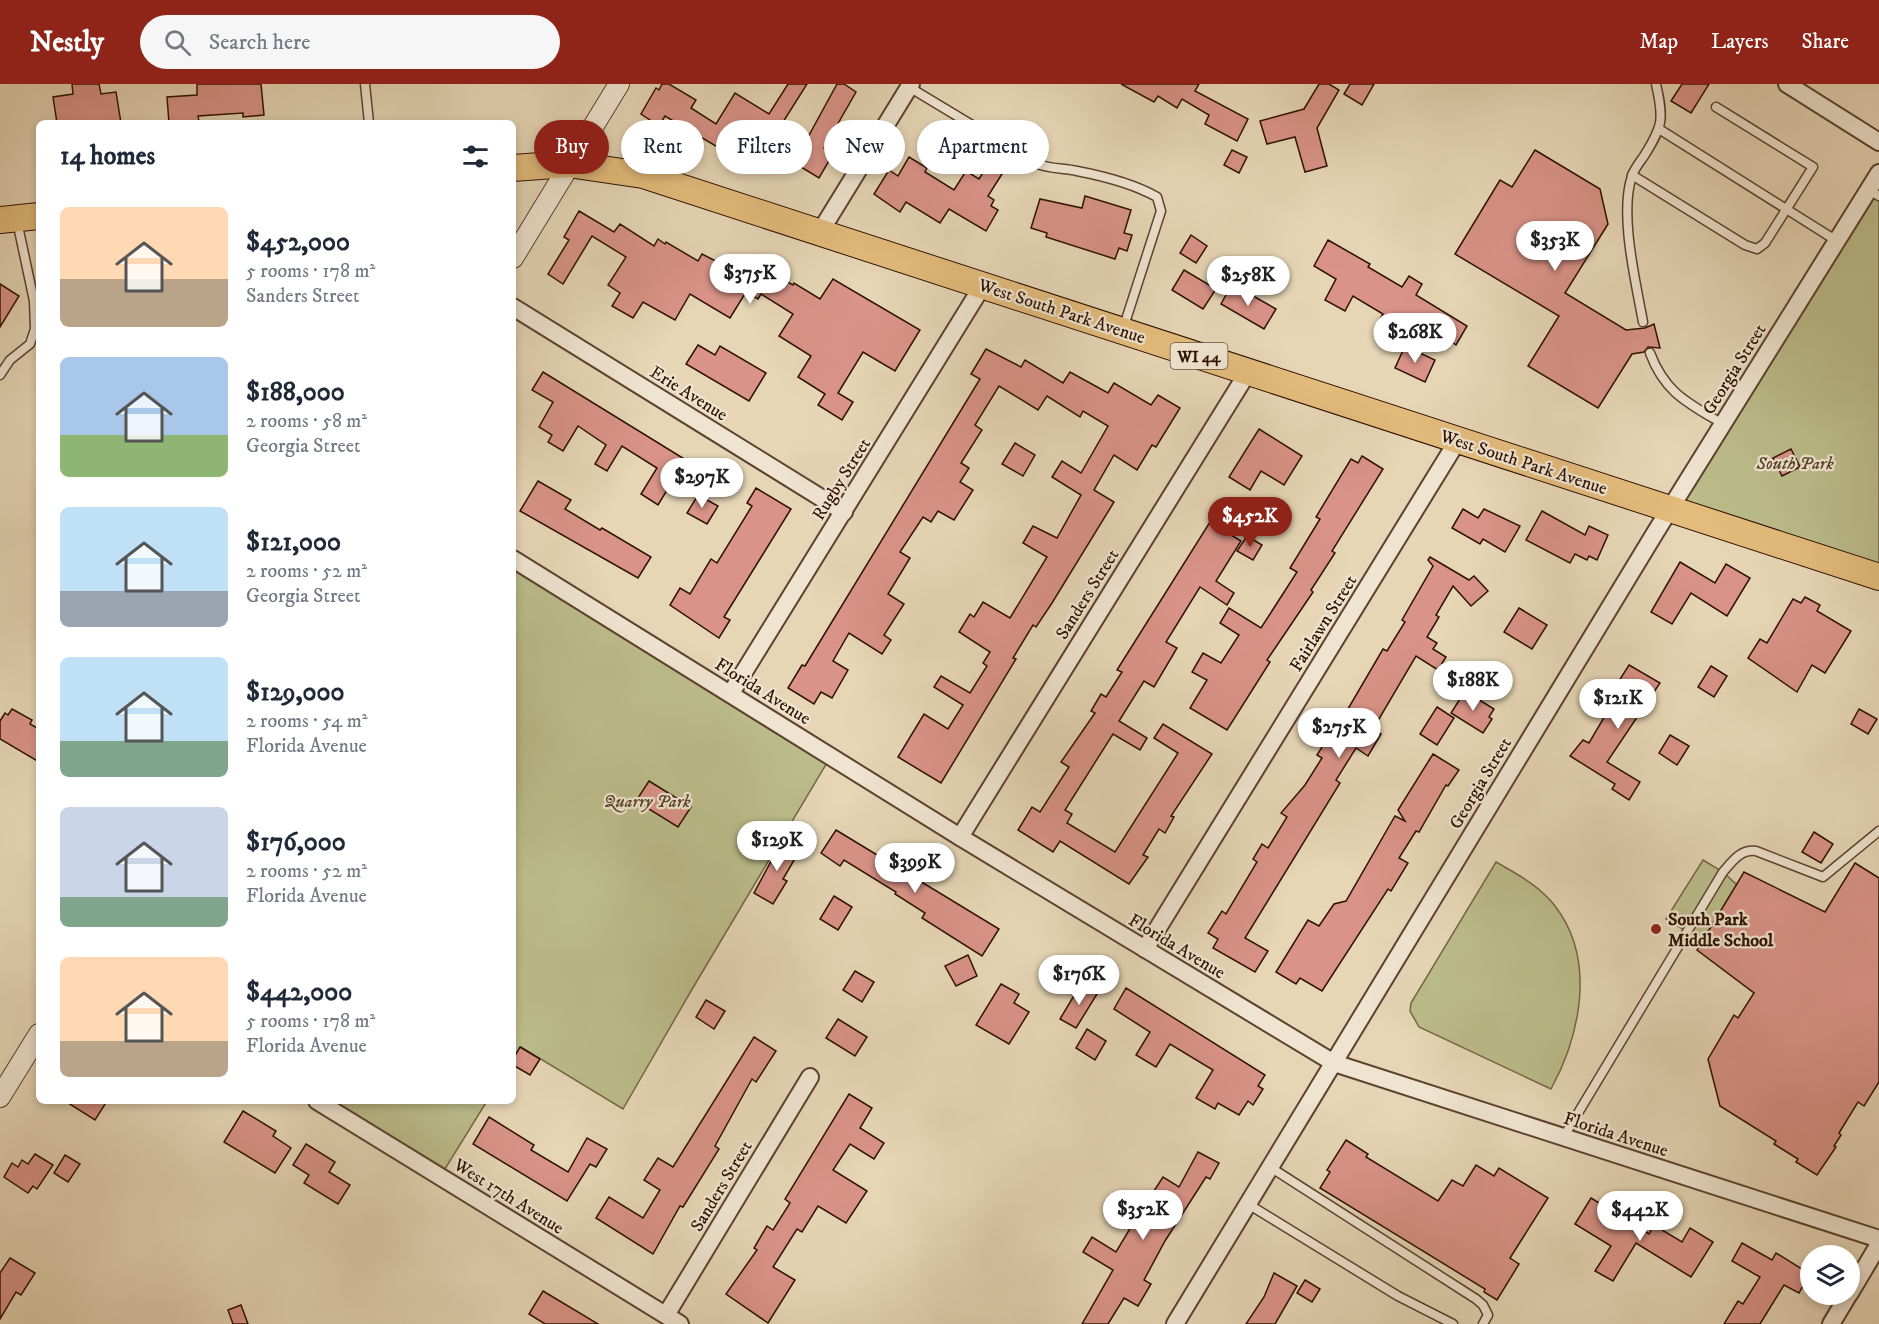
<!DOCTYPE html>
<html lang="en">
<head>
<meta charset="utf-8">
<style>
  :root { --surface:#fff; --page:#f6f6f7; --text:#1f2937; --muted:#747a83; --accent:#8f2418 }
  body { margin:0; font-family:"IM FELL DW Pica",serif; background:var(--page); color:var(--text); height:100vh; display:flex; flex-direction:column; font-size:22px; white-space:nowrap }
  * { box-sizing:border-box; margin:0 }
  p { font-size:20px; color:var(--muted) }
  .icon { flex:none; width:33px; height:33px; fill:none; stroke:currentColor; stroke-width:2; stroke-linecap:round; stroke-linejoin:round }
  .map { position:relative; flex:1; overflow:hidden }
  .drawer { position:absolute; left:36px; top:36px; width:480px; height:984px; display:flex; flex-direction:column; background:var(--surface); border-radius:9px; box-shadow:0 3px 9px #0003 }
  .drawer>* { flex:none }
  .top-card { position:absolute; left:534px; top:36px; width:570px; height:54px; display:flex; gap:12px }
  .buttons { position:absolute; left:1800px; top:1161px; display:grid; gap:12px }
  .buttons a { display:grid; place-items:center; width:60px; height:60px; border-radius:50%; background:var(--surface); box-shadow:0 3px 9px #0003; font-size:30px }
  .price { position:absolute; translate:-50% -51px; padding:0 14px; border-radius:21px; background:#fff; color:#222; font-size:20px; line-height:39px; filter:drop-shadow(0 2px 3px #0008) }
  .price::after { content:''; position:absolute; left:50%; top:36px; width:18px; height:14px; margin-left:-9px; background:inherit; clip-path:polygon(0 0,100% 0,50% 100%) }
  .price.active { background:var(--accent); color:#fff }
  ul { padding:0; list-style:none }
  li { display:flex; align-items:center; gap:18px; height:150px; padding:0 24px }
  li span { display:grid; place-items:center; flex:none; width:168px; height:120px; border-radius:9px; color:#555 }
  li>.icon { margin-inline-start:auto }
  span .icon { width:72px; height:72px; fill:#fffc; stroke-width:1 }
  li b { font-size:26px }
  h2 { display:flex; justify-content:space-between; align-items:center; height:72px; padding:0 24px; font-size:26px }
  .pill { padding:0 21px; border-radius:27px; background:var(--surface); box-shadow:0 3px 9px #0003; font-size:21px; line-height:54px }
  .pill.active { background:var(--accent); color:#fff }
  header { display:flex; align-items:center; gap:36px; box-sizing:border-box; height:84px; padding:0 30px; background:var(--accent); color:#fff }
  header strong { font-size:28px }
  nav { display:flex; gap:33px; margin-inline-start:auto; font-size:21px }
  .search { width:420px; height:54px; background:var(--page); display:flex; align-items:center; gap:15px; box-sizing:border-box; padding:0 21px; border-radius:33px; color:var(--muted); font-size:22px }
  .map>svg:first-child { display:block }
  .green { fill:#bbbc8a; stroke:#746645; stroke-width:1.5 }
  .building { fill:#d99388; stroke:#2e1100; stroke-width:1.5 }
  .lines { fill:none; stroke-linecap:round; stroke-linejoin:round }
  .service-casing { stroke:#5c422e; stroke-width:11 }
  .minor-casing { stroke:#5c422e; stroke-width:20 }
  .tertiary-casing { stroke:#5c422e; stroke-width:22 }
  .primary-casing { stroke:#2e1100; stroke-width:28 }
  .service { stroke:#efe4d0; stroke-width:8 }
  .minor { stroke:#efe4d0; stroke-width:16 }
  .tertiary { stroke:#efe4d0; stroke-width:20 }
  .primary { stroke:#e3bb7b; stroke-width:26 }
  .poi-dot { fill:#8f2418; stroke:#efe4d0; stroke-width:2 }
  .labels { text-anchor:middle; stroke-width:4.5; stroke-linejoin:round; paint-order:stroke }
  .shield { fill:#efe4d0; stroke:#68503e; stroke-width:1.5 }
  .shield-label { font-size:16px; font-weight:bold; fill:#2e1100 }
  .street-label { font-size:18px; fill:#2e1100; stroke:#efe4d0 }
  .park-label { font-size:18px; font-style:italic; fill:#584429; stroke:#efe4d0 }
  .poi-label { font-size:18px; font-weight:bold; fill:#2e1100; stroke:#efe4d0; text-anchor:start }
</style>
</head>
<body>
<header>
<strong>Nestly</strong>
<div class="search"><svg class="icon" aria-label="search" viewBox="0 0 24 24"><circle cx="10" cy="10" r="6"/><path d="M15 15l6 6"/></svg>Search here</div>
<nav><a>Map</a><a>Layers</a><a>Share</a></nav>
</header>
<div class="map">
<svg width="1879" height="1240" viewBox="0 0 1879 1240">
  <rect width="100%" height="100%" fill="#e6d6b6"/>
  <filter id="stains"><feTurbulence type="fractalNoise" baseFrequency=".00333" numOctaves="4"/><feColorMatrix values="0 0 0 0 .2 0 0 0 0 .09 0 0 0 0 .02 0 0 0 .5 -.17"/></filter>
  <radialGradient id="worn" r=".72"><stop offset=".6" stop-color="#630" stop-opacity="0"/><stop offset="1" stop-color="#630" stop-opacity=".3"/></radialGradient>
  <g class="green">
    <polygon points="1879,89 1879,493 1669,425"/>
    <polygon points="513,476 831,672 691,907 623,1025 521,963 513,975"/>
    <polygon points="1703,776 1723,788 1737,801 1702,857 1666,835"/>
    <path d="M 1496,778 C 1517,790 1540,802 1555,822 C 1596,875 1581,950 1551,1005 L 1419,943 L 1410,927 L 1411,919 Z"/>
    <polygon points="317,1017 487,1017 440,1093"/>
  </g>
  <g class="building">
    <polygon points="72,0 99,0 101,10 116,8 121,39 57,39 53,13 73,10"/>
    <polygon points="197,0 261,0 264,31 243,33 243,29 198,32 199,37 169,39 167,13 197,11"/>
    <polygon points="662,0 669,0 696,16 691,24 716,40 735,9 769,30 788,0 807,0 783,38 808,53 837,0 844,0 856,8 824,64 833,70 819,94 783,72 778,80 740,56 731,71 665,32 659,42 641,30 656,4 659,6"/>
    <polygon points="1121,0 1199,0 1195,7 1248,35 1237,57 1205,40 1209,31 1182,15 1177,24 1158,12 1154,18"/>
    <polygon points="1319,0 1329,0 1339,6 1317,44 1327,82 1305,88 1295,53 1267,60 1260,37 1304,25"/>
    <polygon points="1350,0 1374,0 1362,21 1344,10"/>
    <polygon points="1682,0 1709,0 1691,29 1671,17"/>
    <polygon points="1232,66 1247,73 1239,89 1224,81"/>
    <polygon points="1535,66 1600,105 1608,140 1565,209 1626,246 1645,244 1654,240 1660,264 1648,263 1644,268 1632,270 1598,324 1528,282 1559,232 1455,170 1500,96 1512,103"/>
    <polygon points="909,73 927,84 925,88 954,106 966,87 979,95 987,82 1002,90 988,112 994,116 991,122 998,126 986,147 949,125 940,139 906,118 900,128 874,110 889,86 898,92"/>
    <polygon points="1085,112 1131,126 1124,149 1132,151 1127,167 1119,164 1115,175 1046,153 1047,149 1031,144 1040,115 1082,124"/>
    <polygon points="579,127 614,148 620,140 654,162 658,155 665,160 666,158 698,177 702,170 741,190 746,182 780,203 784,196 793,201 794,199 820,215 833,195 920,246 895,287 863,268 838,309 853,318 842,336 818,321 825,310 798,293 811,272 779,252 793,230 761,210 758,215 746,208 730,234 690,210 675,236 643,218 633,234 612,222 620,209 608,201 626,173 592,152 563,200 548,190 569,156 564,153"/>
    <polygon points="1191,151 1207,162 1196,179 1180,169"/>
    <polygon points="1328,156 1370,180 1368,183 1402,203 1409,192 1422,200 1416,211 1467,242 1456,261 1412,230 1397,255 1376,242 1383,230 1353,212 1345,227 1325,216 1336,195 1314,182"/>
    <polygon points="1184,186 1216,205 1203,225 1172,206"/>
    <polygon points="0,200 19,212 0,243"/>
    <polygon points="1232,200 1276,225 1264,245 1221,220"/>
    <polygon points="698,261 715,271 720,262 766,289 749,317 686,280"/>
    <polygon points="1405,262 1435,276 1425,298 1395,284"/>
    <polygon points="986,265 1021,283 1025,276 1063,299 1070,288 1108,309 1114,299 1151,321 1158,311 1180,324 1156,363 1152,361 1137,386 1114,371 1094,406 1114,418 1052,519 1036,543 1033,541 1013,574 1016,575 941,699 898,673 924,630 948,645 963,621 934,603 941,592 970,609 987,582 983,579 990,568 959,548 970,530 974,533 983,518 1010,534 1047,473 1023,459 1033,442 1057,454 1081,411 1052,393 1062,377 1081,389 1108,342 1083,327 1080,333 1047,312 1038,326 999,302 975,341 982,346 961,379 969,384 960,398 973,406 954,436 938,427 931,438 923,433 900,468 910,474 888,510 904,520 884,551 891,556 882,570 849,549 833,577 848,586 832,614 821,608 814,620 788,604 802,581 805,582 980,295 971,290"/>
    <polygon points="543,288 699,384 688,401 675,393 658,421 641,410 657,384 622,362 607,387 595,380 606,361 578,342 563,367 548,358 552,351 539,343 553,318 532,306"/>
    <polygon points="1259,345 1302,372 1284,401 1261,387 1250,406 1229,393"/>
    <polygon points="1015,359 1035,371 1023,392 1002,380"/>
    <polygon points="1791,365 1800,383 1782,392 1773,374"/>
    <polygon points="1362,372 1383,385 1332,467 1335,469 1311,506 1313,508 1267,576 1270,578 1227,646 1190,624 1207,596 1192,588 1203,569 1221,579 1239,551 1220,539 1229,524 1261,544 1297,488 1290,484 1320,435 1316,433 1351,375 1358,379"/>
    <polygon points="538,397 571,416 565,425 600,446 602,444 651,473 638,494 520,427"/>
    <polygon points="756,404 791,425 724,533 730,536 719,554 670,521 680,504 690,510 711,475 717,479 752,422 747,419"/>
    <polygon points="698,411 718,422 707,440 687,429"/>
    <polygon points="1463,425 1478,434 1484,425 1520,442 1505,468 1483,455 1480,460 1452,444"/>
    <polygon points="1542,427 1585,451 1589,442 1608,451 1597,476 1589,472 1587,476 1575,470 1570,479 1526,456"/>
    <polygon points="1210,438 1241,457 1216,497 1234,509 1227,521 1200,503 1166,558 1177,564 1154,603 1144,597 1119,637 1147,654 1140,666 1113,650 1065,726 1072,730 1067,739 1115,768 1178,669 1154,654 1163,640 1212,670 1171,732 1174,733 1165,749 1159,745 1143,771 1148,773 1129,800 1060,757 1053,768 1018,746 1032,723 1040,728 1069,683 1061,678 1095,629 1091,627 1101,610 1106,613 1122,588 1117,586"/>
    <polygon points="1247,452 1262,461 1253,476 1237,467"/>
    <polygon points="1430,473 1469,496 1474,492 1488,507 1471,522 1453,502 1436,531 1439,533 1427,553 1437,559 1433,565 1446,573 1438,586 1416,572 1373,645 1381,650 1368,672 1356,664 1336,696 1340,699 1245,854 1268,867 1255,888 1213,864 1218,855 1208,849 1222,827 1226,830 1257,778 1253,775 1262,760 1268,764 1287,733 1281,729 1305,701 1322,674 1317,671 1327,655 1332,658 1348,632 1345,630 1383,565 1387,567 1405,538 1402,536 1433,482 1428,476"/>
    <polygon points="1680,478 1715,499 1726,480 1750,494 1727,532 1691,509 1672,540 1651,528"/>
    <polygon points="1805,513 1820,521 1817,527 1851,547 1825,589 1812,581 1797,608 1748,574 1760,555 1767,559 1793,515 1801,519"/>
    <polygon points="1519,524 1547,541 1532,565 1504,548"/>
    <polygon points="1629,581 1660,599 1607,678 1640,698 1629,716 1612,705 1615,700 1570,672 1583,656 1589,659 1622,603 1617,600"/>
    <polygon points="1711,582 1727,592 1714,613 1698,603"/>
    <polygon points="1465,607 1494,625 1489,633 1492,635 1483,649 1451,629"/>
    <polygon points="1437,623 1454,634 1437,661 1420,650"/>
    <polygon points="12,625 32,636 30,640 39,645 39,678 0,655 0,637 5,629 8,631"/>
    <polygon points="1859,625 1877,635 1868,650 1851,640"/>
    <polygon points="1670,651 1689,662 1677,681 1659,669"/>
    <polygon points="1433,670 1459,686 1448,702 1446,701 1419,748 1416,747 1399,774 1408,779 1391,807 1388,805 1322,907 1300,894 1296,900 1276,888 1308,836 1319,842 1334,820 1346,817 1395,732 1405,737 1398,726"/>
    <polygon points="649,697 691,723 678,743 636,717"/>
    <polygon points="836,746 999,845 982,872 922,834 925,829 895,810 896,808 844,776 840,782 821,769"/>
    <polygon points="1814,748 1833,760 1821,779 1802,768"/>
    <polygon points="783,755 800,766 783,795 787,797 773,820 754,809"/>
    <polygon points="1855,779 1879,794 1879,998 1864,1022 1858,1018 1839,1049 1841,1051 1834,1062 1836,1063 1817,1091 1796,1078 1798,1075 1774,1060 1776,1057 1720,1022 1708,975 1734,931 1738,934 1754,909 1697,866 1744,788 1825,828"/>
    <polygon points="834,812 852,823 838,846 820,835"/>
    <polygon points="968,871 977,892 956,902 945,882"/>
    <polygon points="855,887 874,898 862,918 843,906"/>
    <polygon points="1001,900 1019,910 1014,919 1029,928 1009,960 976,941"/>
    <polygon points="1081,900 1097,910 1076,944 1060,935"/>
    <polygon points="1126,904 1265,991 1258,1002 1263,1005 1253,1021 1248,1017 1239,1031 1218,1019 1215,1025 1196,1014 1213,986 1170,960 1156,983 1136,971 1150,948 1114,925"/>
    <polygon points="706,916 725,927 714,945 696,933"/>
    <polygon points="838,935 867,953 855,972 826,954"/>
    <polygon points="1087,945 1106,957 1095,976 1076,964"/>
    <polygon points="754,953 776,967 756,998 752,995 715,1062 719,1065 683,1123 680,1122 653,1170 596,1134 609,1113 643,1134 660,1106 644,1096 658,1074 673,1083"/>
    <polygon points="520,963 540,975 530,991 513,981 513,975"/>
    <polygon points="849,1010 872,1024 860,1044 884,1059 874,1075 850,1060 833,1086 867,1107 846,1139 818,1122 802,1148 797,1145 773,1183 795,1196 768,1239 726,1210 757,1166 754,1164 767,1142 773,1146 790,1119 785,1115"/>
    <polygon points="65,1017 107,1017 95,1036"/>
    <polygon points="243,1027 276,1047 273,1052 291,1064 275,1089 224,1058"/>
    <polygon points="489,1033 534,1061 531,1066 568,1088 587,1054 607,1065 596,1083 590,1080 567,1117 473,1060"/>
    <polygon points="1346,1056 1368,1070 1366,1073 1438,1117 1452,1096 1463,1102 1476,1081 1494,1092 1499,1084 1548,1114 1510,1174 1519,1180 1497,1216 1484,1208 1485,1205 1320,1104 1330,1088 1327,1086"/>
    <polygon points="306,1060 335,1078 329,1088 350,1101 338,1120 304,1099 309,1091 293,1081"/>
    <polygon points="1198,1068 1219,1079 1210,1095 1206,1093 1165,1157 1144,1196 1151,1200 1138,1222 1124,1214 1108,1240 1082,1240 1113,1186 1083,1168 1092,1153 1116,1168 1131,1143 1112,1131 1119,1118 1139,1130 1163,1093 1179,1103"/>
    <polygon points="35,1070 53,1081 37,1105 33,1102 28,1109 4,1093 12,1079 18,1083 22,1076 28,1080"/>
    <polygon points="65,1071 80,1080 68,1098 54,1089"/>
    <polygon points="1591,1114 1649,1150 1654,1141 1682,1158 1690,1144 1713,1158 1691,1193 1636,1159 1613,1197 1595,1187 1611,1162 1575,1140"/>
    <polygon points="1742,1159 1772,1176 1776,1169 1810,1190 1799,1209 1784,1201 1760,1240 1724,1240 1738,1217 1743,1220 1760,1193 1732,1177"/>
    <polygon points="10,1174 35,1189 21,1211 16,1208 0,1235 0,1189"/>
    <polygon points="1274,1189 1297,1202 1275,1240 1246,1240 1264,1213"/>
    <polygon points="1305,1196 1320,1205 1312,1218 1297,1209"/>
    <polygon points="543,1207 598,1240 545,1240 529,1230"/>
    <polygon points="241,1221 248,1240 233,1240 228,1226"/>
  </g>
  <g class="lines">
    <defs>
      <g id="service">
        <polyline points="365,0 369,39"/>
        <path d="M 909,3 L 1035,79 C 1049,85 1062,84 1077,87 C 1103,92 1134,100 1157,113 L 1161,127 L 1123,245"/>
        <polyline points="1659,45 1837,157"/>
        <polyline points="1632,91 1745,161 1757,165 1765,159 1813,83 1716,23"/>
        <polyline points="1869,106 1879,112"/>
        <path d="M 1643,238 C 1636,199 1619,130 1632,92 C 1634,85 1640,78 1644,72 C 1663,42 1664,35 1656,0"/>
        <path d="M 1650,269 C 1665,309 1688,319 1723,340"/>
        <polyline points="0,291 10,276 30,260 35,245 34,217 17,137"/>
        <path d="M 1563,1054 L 1723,788 C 1732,778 1740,765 1756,767 L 1823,793 L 1879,747"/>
        <polyline points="1270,1083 1476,1215 1483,1221 1488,1231 1483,1240"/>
        <polyline points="1248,1120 1398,1212 1453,1240"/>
      </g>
      <g id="minor">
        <polyline points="1787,0 1879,58"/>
        <polyline points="820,148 911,0"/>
        <polyline points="513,223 844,428"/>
        <polyline points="513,475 960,753 1334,979 1879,1155"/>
        <polyline points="731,609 983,201"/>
        <polyline points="960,753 1248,288"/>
        <polyline points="1145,865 1458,356"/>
        <polyline points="317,1017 680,1240"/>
        <polyline points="1850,1209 1879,1160"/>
        <polyline points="666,1231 810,993"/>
        <polyline points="1175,1240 1655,449 1879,89"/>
        <polyline points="1831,1240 1849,1210"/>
      </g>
      <g id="tertiary">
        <polyline points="513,174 619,0"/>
        <polyline points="0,1013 39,950"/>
      </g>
      <g id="primary">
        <polyline points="513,84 568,80 643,91 1879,493"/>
        <polyline points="0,136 39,132"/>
      </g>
    </defs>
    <use href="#service" class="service-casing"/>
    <use href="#minor" class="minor-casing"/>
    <use href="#tertiary" class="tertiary-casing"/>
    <use href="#primary" class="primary-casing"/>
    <use href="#service" class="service"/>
    <use href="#minor" class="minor"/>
    <use href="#tertiary" class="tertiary"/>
    <use href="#primary" class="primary"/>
  </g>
  <circle class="poi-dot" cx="1656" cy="845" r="6"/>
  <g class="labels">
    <rect class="shield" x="1170.5" y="259" width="57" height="26" rx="4.5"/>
    <g class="shield-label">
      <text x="1199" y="278">WI 44</text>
    </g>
    <g class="street-label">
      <text transform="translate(1062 227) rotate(18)" y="6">West South Park Avenue</text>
      <text transform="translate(1734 285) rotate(-58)" y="6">Georgia Street</text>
      <text transform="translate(689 309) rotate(32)" y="6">Erie Avenue</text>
      <text transform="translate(1524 378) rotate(18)" y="6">West South Park Avenue</text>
      <text transform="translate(841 395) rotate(-58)" y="6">Rugby Street</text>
      <text transform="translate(1087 510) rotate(-58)" y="6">Sanders Street</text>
      <text transform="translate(1323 539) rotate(-58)" y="6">Fairlawn Street</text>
      <text transform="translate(763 607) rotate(32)" y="6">Florida Avenue</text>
      <text transform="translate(1480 699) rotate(-59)" y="6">Georgia Street</text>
      <text transform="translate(1177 862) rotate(31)" y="6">Florida Avenue</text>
      <text transform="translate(1616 1050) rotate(18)" y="6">Florida Avenue</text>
      <text transform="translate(721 1102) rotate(-59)" y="6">Sanders Street</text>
      <text transform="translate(509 1112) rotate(32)" y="6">West 17th Avenue</text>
    </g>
    <g class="park-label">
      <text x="1795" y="385">South Park</text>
      <text x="647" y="723">Quarry Park</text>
    </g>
    <g class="poi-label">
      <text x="1668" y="841">South Park<tspan x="1668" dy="21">Middle School</tspan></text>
    </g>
  </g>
  <rect width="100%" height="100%" filter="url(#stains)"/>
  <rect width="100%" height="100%" fill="url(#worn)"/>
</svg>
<div class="buttons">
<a><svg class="icon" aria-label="layers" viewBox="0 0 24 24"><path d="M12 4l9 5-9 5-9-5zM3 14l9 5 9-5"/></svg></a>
</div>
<b class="price" style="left:1555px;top:188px">$353K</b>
<b class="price" style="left:750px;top:221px">$375K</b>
<b class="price" style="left:1248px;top:223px">$258K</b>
<b class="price" style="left:1415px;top:280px">$268K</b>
<b class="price" style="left:702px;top:425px">$297K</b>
<b class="price active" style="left:1250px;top:464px">$452K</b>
<b class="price" style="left:1473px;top:628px">$188K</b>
<b class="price" style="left:1618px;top:646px">$121K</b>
<b class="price" style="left:1339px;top:675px">$275K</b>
<b class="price" style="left:777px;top:788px">$129K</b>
<b class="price" style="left:915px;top:810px">$399K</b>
<b class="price" style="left:1079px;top:922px">$176K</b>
<b class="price" style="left:1143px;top:1157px">$352K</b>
<b class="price" style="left:1640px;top:1158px">$442K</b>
<div class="top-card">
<a class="pill active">Buy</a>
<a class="pill">Rent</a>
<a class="pill">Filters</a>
<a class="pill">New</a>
<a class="pill">Apartment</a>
</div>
<section class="drawer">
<h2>14 homes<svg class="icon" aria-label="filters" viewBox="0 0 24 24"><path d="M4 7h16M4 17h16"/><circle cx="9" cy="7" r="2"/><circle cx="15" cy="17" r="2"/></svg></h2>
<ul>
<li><span style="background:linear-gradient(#ffd9b3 60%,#b9a48a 0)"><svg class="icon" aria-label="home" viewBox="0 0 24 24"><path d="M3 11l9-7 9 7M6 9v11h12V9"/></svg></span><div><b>$452,000</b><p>5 rooms · 178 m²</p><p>Sanders Street</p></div></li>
<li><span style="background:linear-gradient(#a9c7e8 65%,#8fb573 0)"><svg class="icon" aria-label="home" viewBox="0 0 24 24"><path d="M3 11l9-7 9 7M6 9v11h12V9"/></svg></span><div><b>$188,000</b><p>2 rooms · 58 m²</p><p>Georgia Street</p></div></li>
<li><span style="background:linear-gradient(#bfe0f5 70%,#9aa5b1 0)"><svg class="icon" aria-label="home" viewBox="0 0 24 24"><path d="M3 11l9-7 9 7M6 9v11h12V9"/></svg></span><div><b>$121,000</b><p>2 rooms · 52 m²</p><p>Georgia Street</p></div></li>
<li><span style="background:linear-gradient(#bfe0f5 70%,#7fa58c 0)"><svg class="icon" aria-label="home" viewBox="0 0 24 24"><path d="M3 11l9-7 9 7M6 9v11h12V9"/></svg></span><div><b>$129,000</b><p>2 rooms · 54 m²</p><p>Florida Avenue</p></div></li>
<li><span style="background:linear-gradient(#c9d6e8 75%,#7fa58c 0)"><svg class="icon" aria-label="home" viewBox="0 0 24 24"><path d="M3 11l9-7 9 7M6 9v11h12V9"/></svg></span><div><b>$176,000</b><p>2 rooms · 52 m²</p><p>Florida Avenue</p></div></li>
<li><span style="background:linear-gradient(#ffd9b3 70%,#b9a48a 0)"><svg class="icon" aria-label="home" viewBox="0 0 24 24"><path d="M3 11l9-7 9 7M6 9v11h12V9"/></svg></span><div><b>$442,000</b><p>5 rooms · 178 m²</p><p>Florida Avenue</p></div></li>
</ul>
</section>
</div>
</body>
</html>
